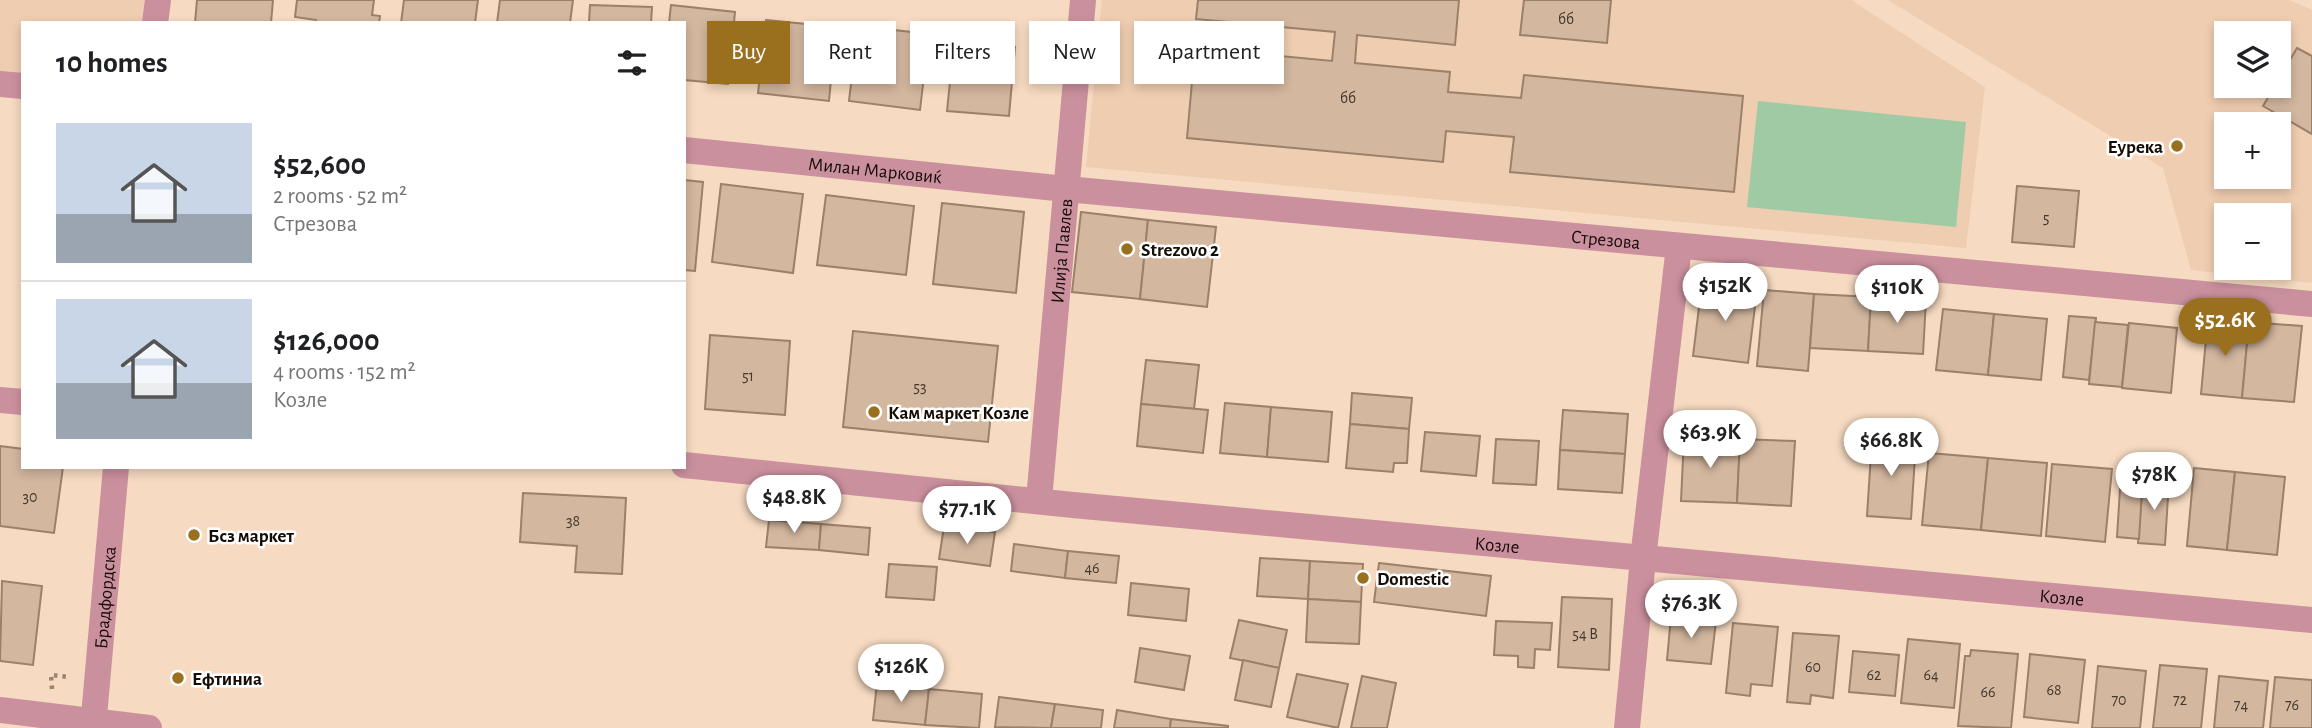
<!DOCTYPE html>
<html lang="en">
<head>
<meta charset="utf-8">
<style>
  :root { --surface:#fff; --page:#f6f6f6; --text:#202124; --muted:#757577; --line:#e0e0e0; --accent:#9a6f1d }
  body { margin:0; font-family:"Alegreya Sans",sans-serif; background:var(--page); color:var(--text); height:100vh; display:flex; flex-direction:column; font-size:26px; white-space:nowrap }
  * { box-sizing:border-box; margin:0 }
  p { font-size:23px; color:var(--muted) }
  .icon { flex:none; width:38px; height:38px; fill:none; stroke:currentColor; stroke-width:2; stroke-linecap:round; stroke-linejoin:round }
  .map { position:relative; flex:1; overflow:hidden }
  .sheet { position:absolute; left:21px; top:21px; width:665px; height:448px; display:flex; flex-direction:column; background:var(--surface); border-radius:0px; box-shadow:0 4px 10px #0003 }
  .sheet>* { flex:none }
  .banner { position:absolute; left:707px; top:21px; width:665px; height:63px; display:flex; gap:14px }
  .buttons { position:absolute; left:2214px; top:21px; display:grid; gap:14px }
  .buttons a { display:grid; place-items:center; width:77px; height:77px; border-radius:0px; background:var(--surface); box-shadow:0 4px 10px #0003; font-size:35px }
  .price { position:absolute; translate:-50% -60px; padding:0 16px; border-radius:24px; background:#fff; color:#222; font-size:23px; line-height:46px; filter:drop-shadow(0 2px 4px #0008) }
  .price::after { content:''; position:absolute; left:50%; top:42px; width:21px; height:16px; margin-left:-10px; background:inherit; clip-path:polygon(0 0,100% 0,50% 100%) }
  .price.current { background:var(--accent); color:#fff }
  ul { padding:0; list-style:none }
  li { display:flex; align-items:center; gap:21px; height:175px; padding:0 35px }
  li+li { border-top:2px solid var(--line) }
  li span { display:grid; place-items:center; flex:none; width:196px; height:140px; border-radius:0px; color:#555 }
  li>.icon { margin-inline-start:auto }
  span .icon { width:84px; height:84px; fill:#fffc; stroke-width:1 }
  li b { font-size:30px }
  h2 { display:flex; justify-content:space-between; align-items:center; height:84px; padding:0 35px; font-size:30px }
  .chip { padding:0 24px; border-radius:0px; background:var(--surface); box-shadow:0 4px 10px #0003; font-size:24px; line-height:63px }
  .chip.current { background:var(--accent); color:#fff }
  .map>svg:first-child { display:block }
  .built { fill:#efcdb0; fill-rule:evenodd }
  .green { fill:#9fcaa4 }
  .building { fill:#d3b79f; stroke:#9b816a; stroke-width:2 }
  .lines { fill:none; stroke-linecap:round; stroke-linejoin:round }
  .path { stroke:#998573; stroke-width:4.5; stroke-dasharray:3.5 5; stroke-linecap:butt }
  .street { stroke:#cb909e; stroke-width:26 }
  .poi-dot { fill:#9a6f1d; stroke:#fff; stroke-width:2.5 }
  .labels { text-anchor:middle; stroke-width:5; stroke-linejoin:round; paint-order:stroke }
  .number-label { font-size:16px; fill:#45382c }
  .poi-label { font-size:19px; font-weight:bold; fill:#160d05; stroke:#fff; text-anchor:start }
  .street-label { font-size:19px; fill:#160d05; stroke:#fff }
</style>
</head>
<body>
<div class="map">
<svg width="2312" height="728" viewBox="0 0 2312 728">
  <rect width="100%" height="100%" fill="#f6dac1"/>
  <g class="built">
    <polygon points="0,0 158,0 155,23 23,23 23,86 0,84"/>
    <polygon points="1102,0 1851,0 1985,87 1966,248 1086,167"/>
    <path d="M 1888,0 L 2289,0 L 2312,10 L 2312,283 L 2191,270 L 2163,168 ZM 2226,33 L 2278,33 L 2278,86 L 2226,86 ZM 2226,124 L 2278,124 L 2278,177 L 2226,177 ZM 2226,215 L 2278,215 L 2278,268 L 2226,268 Z"/>
  </g>
  <polygon class="green" points="1758,101 1966,122 1956,227 1747,207"/>
  <g class="building">
    <polygon points="197,0 273,0 271,23 195,23"/>
    <polygon points="297,0 374,0 372,15 380,16 379,23 315,23 316,20 295,17"/>
    <polygon points="404,0 478,0 475,23 401,23"/>
    <polygon points="500,0 573,0 570,23 497,23"/>
    <polygon points="1198,0 1459,0 1455,45 1357,35 1355,63 1450,72 1448,92 1521,98 1524,75 1743,96 1734,192 1510,172 1514,137 1446,131 1443,162 1187,138 1195,48 1332,61 1335,32 1196,19"/>
    <polygon points="1524,0 1611,0 1607,43 1520,35"/>
    <polygon points="590,5 652,7 651,23 589,23"/>
    <polygon points="671,5 735,12 728,84 684,80 684,23 669,23"/>
    <polygon points="766,20 836,27 829,101 758,93"/>
    <polygon points="858,26 929,34 920,110 849,101"/>
    <polygon points="954,42 1015,47 1009,116 947,111"/>
    <polygon points="2297,48 2312,56 2312,134 2263,106 2275,86 2278,86 2278,80"/>
    <polygon points="684,180 703,182 695,271 684,270"/>
    <polygon points="721,184 803,194 793,273 712,262"/>
    <polygon points="2017,186 2079,191 2074,247 2012,242"/>
    <polygon points="826,195 914,206 906,275 817,265"/>
    <polygon points="942,203 1024,212 1016,293 933,284"/>
    <polygon points="1081,212 1148,220 1140,299 1072,292"/>
    <polygon points="1148,220 1216,227 1207,307 1140,299"/>
    <polygon points="1702,283 1757,290 1748,363 1693,356"/>
    <polygon points="1764,290 1814,294 1808,371 1757,366"/>
    <polygon points="1814,294 1871,297 1868,351 1810,348"/>
    <polygon points="1871,297 1926,300 1923,354 1868,351"/>
    <polygon points="1943,309 1994,314 1988,375 1936,370"/>
    <polygon points="1994,314 2047,319 2041,380 1988,375"/>
    <polygon points="2069,316 2096,318 2089,380 2063,377"/>
    <polygon points="2208,317 2249,322 2242,398 2201,394"/>
    <polygon points="2095,322 2128,325 2122,387 2089,384"/>
    <polygon points="2249,322 2302,326 2294,402 2242,398"/>
    <polygon points="2129,323 2177,328 2171,393 2122,388"/>
    <polygon points="853,331 998,346 988,442 843,427"/>
    <polygon points="710,335 790,341 785,415 705,409"/>
    <polygon points="1146,360 1199,365 1194,409 1141,404"/>
    <polygon points="1352,393 1412,398 1409,429 1350,424"/>
    <polygon points="1225,403 1271,407 1267,457 1220,453"/>
    <polygon points="1141,404 1208,410 1203,453 1137,446"/>
    <polygon points="1271,407 1332,412 1328,462 1267,457"/>
    <polygon points="1563,410 1628,414 1625,454 1560,450"/>
    <polygon points="1350,424 1409,429 1407,463 1394,463 1393,472 1346,468"/>
    <polygon points="1425,432 1480,436 1476,476 1421,471"/>
    <polygon points="1684,437 1740,439 1737,503 1681,501"/>
    <polygon points="1872,438 1916,441 1911,519 1867,516"/>
    <polygon points="1496,439 1539,441 1536,485 1493,483"/>
    <polygon points="1740,439 1795,441 1791,506 1737,503"/>
    <polygon points="0,446 23,449 23,467 63,467 54,533 0,526"/>
    <polygon points="1560,450 1625,454 1622,493 1558,489"/>
    <polygon points="1929,453 1988,458 1981,530 1922,525"/>
    <polygon points="1988,458 2047,463 2041,536 1981,530"/>
    <polygon points="2052,464 2112,469 2105,542 2046,536"/>
    <polygon points="2194,468 2235,472 2227,550 2187,546"/>
    <polygon points="2235,472 2285,477 2277,555 2227,550"/>
    <polygon points="2143,479 2169,481 2165,545 2138,543"/>
    <polygon points="2120,489 2142,491 2139,539 2117,537"/>
    <polygon points="523,493 626,498 622,574 575,572 577,546 520,542"/>
    <polygon points="769,520 821,524 819,550 766,547"/>
    <polygon points="821,524 870,528 868,555 819,550"/>
    <polygon points="944,526 995,532 990,566 939,559"/>
    <polygon points="1014,544 1068,551 1065,578 1011,571"/>
    <polygon points="1068,551 1119,556 1116,583 1065,578"/>
    <polygon points="1260,558 1310,561 1308,599 1257,596"/>
    <polygon points="1310,561 1363,564 1361,602 1308,599"/>
    <polygon points="1379,563 1491,576 1486,616 1374,602"/>
    <polygon points="889,564 937,567 934,600 886,597"/>
    <polygon points="2,581 42,586 33,665 0,661"/>
    <polygon points="1131,583 1189,589 1186,621 1128,615"/>
    <polygon points="1562,597 1612,599 1609,670 1558,667"/>
    <polygon points="1308,599 1361,602 1359,644 1306,642"/>
    <polygon points="1671,616 1716,621 1711,664 1667,660"/>
    <polygon points="1239,620 1287,630 1279,668 1230,658"/>
    <polygon points="1496,621 1552,623 1550,650 1535,649 1534,668 1518,667 1518,656 1494,655"/>
    <polygon points="1733,623 1778,627 1772,686 1751,684 1750,696 1726,693"/>
    <polygon points="1793,633 1839,636 1833,698 1811,695 1810,704 1787,702"/>
    <polygon points="1908,639 1960,644 1954,708 1901,703"/>
    <polygon points="1140,648 1190,656 1184,690 1135,682"/>
    <polygon points="1971,650 2018,654 2011,728 1958,726 1965,656 1970,656"/>
    <polygon points="1853,651 1899,655 1895,696 1849,692"/>
    <polygon points="2030,654 2085,660 2078,723 2024,717"/>
    <polygon points="1243,660 1279,668 1271,707 1235,700"/>
    <polygon points="2160,665 2207,669 2201,728 2153,728"/>
    <polygon points="2098,666 2146,671 2140,728 2092,728"/>
    <polygon points="1297,674 1348,684 1338,728 1287,717"/>
    <polygon points="1362,676 1396,683 1387,728 1351,728"/>
    <polygon points="2219,676 2268,681 2263,728 2214,728"/>
    <polygon points="2275,677 2312,680 2312,728 2270,728"/>
    <polygon points="877,683 929,689 925,725 873,720"/>
    <polygon points="929,689 982,694 979,728 925,725"/>
    <polygon points="999,697 1055,704 1051,728 995,727"/>
    <polygon points="1055,704 1103,710 1101,728 1051,728"/>
    <polygon points="1117,710 1171,719 1170,728 1114,728"/>
    <polygon points="1171,719 1228,726 1228,728 1170,728"/>
  </g>
  <g class="lines">
    <polyline class="path" points="52,689 51,675 68,677"/>
    <g class="street">
      <polyline points="155,23 158,0"/>
      <polyline points="0,84 23,86"/>
      <path id="s1" d="M 684,150 L 1066,189 L 2312,304"/>
      <polyline points="0,400 23,402"/>
      <path id="s2" d="M 684,465 L 1073,505 L 2312,620"/>
      <path id="s3" d="M 1039,500 L 1083,0"/>
      <polyline points="0,710 149,728"/>
      <path id="s4" d="M 93,728 L 116,467"/>
      <polyline points="1627,728 1643,559 1679,246"/>
    </g>
  </g>
  <g class="poi-dot">
    <circle cx="2177" cy="146" r="7"/>
    <circle cx="1127" cy="249" r="7"/>
    <circle cx="874" cy="412" r="7"/>
    <circle cx="194" cy="535" r="7"/>
    <circle cx="1363" cy="578" r="7"/>
    <circle cx="178" cy="678" r="7"/>
  </g>
  <g class="labels">
    <g class="number-label">
      <text x="1566" y="24">бб</text>
      <text x="1348" y="103">бб</text>
      <text x="2046" y="223">5</text>
      <text x="748" y="381">51</text>
      <text x="920" y="392">53</text>
      <text x="30" y="502">30</text>
      <text x="573" y="526">38</text>
      <text x="1092" y="573">46</text>
      <text x="1585" y="639">54 B</text>
      <text x="1813" y="672">60</text>
      <text x="1874" y="680">62</text>
      <text x="1931" y="680">64</text>
      <text x="2054" y="695">68</text>
      <text x="1988" y="697">66</text>
      <text x="2119" y="705">70</text>
      <text x="2180" y="705">72</text>
      <text x="2241" y="710">74</text>
      <text x="2292" y="710">76</text>
    </g>
    <g class="poi-label">
      <text x="2163" y="153" text-anchor="end">Еурека</text>
      <text x="1141" y="256">Strezovo 2</text>
      <text x="888" y="419">Кам маркет Козле</text>
      <text x="208" y="542">Бсз маркет</text>
      <text x="1377" y="585">Domestic</text>
      <text x="192" y="685">Ефтиниа</text>
    </g>
    <g class="street-label">
      <text dy="7" stroke="none"><textPath href="#s1" startOffset="192">Милан Марковиќ</textPath></text>
      <text dy="7" stroke="none"><textPath href="#s1" startOffset="926">Стрезова</textPath></text>
      <text dy="7" stroke="none"><textPath href="#s3" startOffset="250">Илија Павлев</textPath></text>
      <text dy="7" stroke="none"><textPath href="#s2" startOffset="817">Козле</textPath></text>
      <text dy="7" stroke="none"><textPath href="#s2" startOffset="1384">Козле</textPath></text>
      <text dy="7" stroke="none"><textPath href="#s4" startOffset="131">Брадфордска</textPath></text>
    </g>
  </g>
</svg>
<div class="buttons">
<a><svg class="icon" aria-label="layers" viewBox="0 0 24 24"><path d="M12 4l9 5-9 5-9-5zM3 14l9 5 9-5"/></svg></a>
<a>+</a>
<a>−</a>
</div>
<b class="price" style="left:1725px;top:323px">$152K</b>
<b class="price" style="left:1897px;top:325px">$110K</b>
<b class="price current" style="left:2225px;top:358px">$52.6K</b>
<b class="price" style="left:1710px;top:470px">$63.9K</b>
<b class="price" style="left:1891px;top:478px">$66.8K</b>
<b class="price" style="left:2154px;top:512px">$78K</b>
<b class="price" style="left:794px;top:535px">$48.8K</b>
<b class="price" style="left:967px;top:546px">$77.1K</b>
<b class="price" style="left:1691px;top:640px">$76.3K</b>
<b class="price" style="left:901px;top:704px">$126K</b>
<div class="banner">
<a class="chip current">Buy</a>
<a class="chip">Rent</a>
<a class="chip">Filters</a>
<a class="chip">New</a>
<a class="chip">Apartment</a>
</div>
<section class="sheet">
<h2>10 homes<svg class="icon" aria-label="filters" viewBox="0 0 24 24"><path d="M4 7h16M4 17h16"/><circle cx="9" cy="7" r="2"/><circle cx="15" cy="17" r="2"/></svg></h2>
<ul>
<li><span style="background:linear-gradient(#c9d6e8 65%,#9aa5b1 0)"><svg class="icon" aria-label="home" viewBox="0 0 24 24"><path d="M3 11l9-7 9 7M6 9v11h12V9"/></svg></span><div><b>$52,600</b><p>2 rooms · 52 m²</p><p>Стрезова</p></div></li>
<li><span style="background:linear-gradient(#c9d6e8 60%,#9aa5b1 0)"><svg class="icon" aria-label="home" viewBox="0 0 24 24"><path d="M3 11l9-7 9 7M6 9v11h12V9"/></svg></span><div><b>$126,000</b><p>4 rooms · 152 m²</p><p>Козле</p></div></li>
</ul>
</section>
</div>
</body>
</html>
